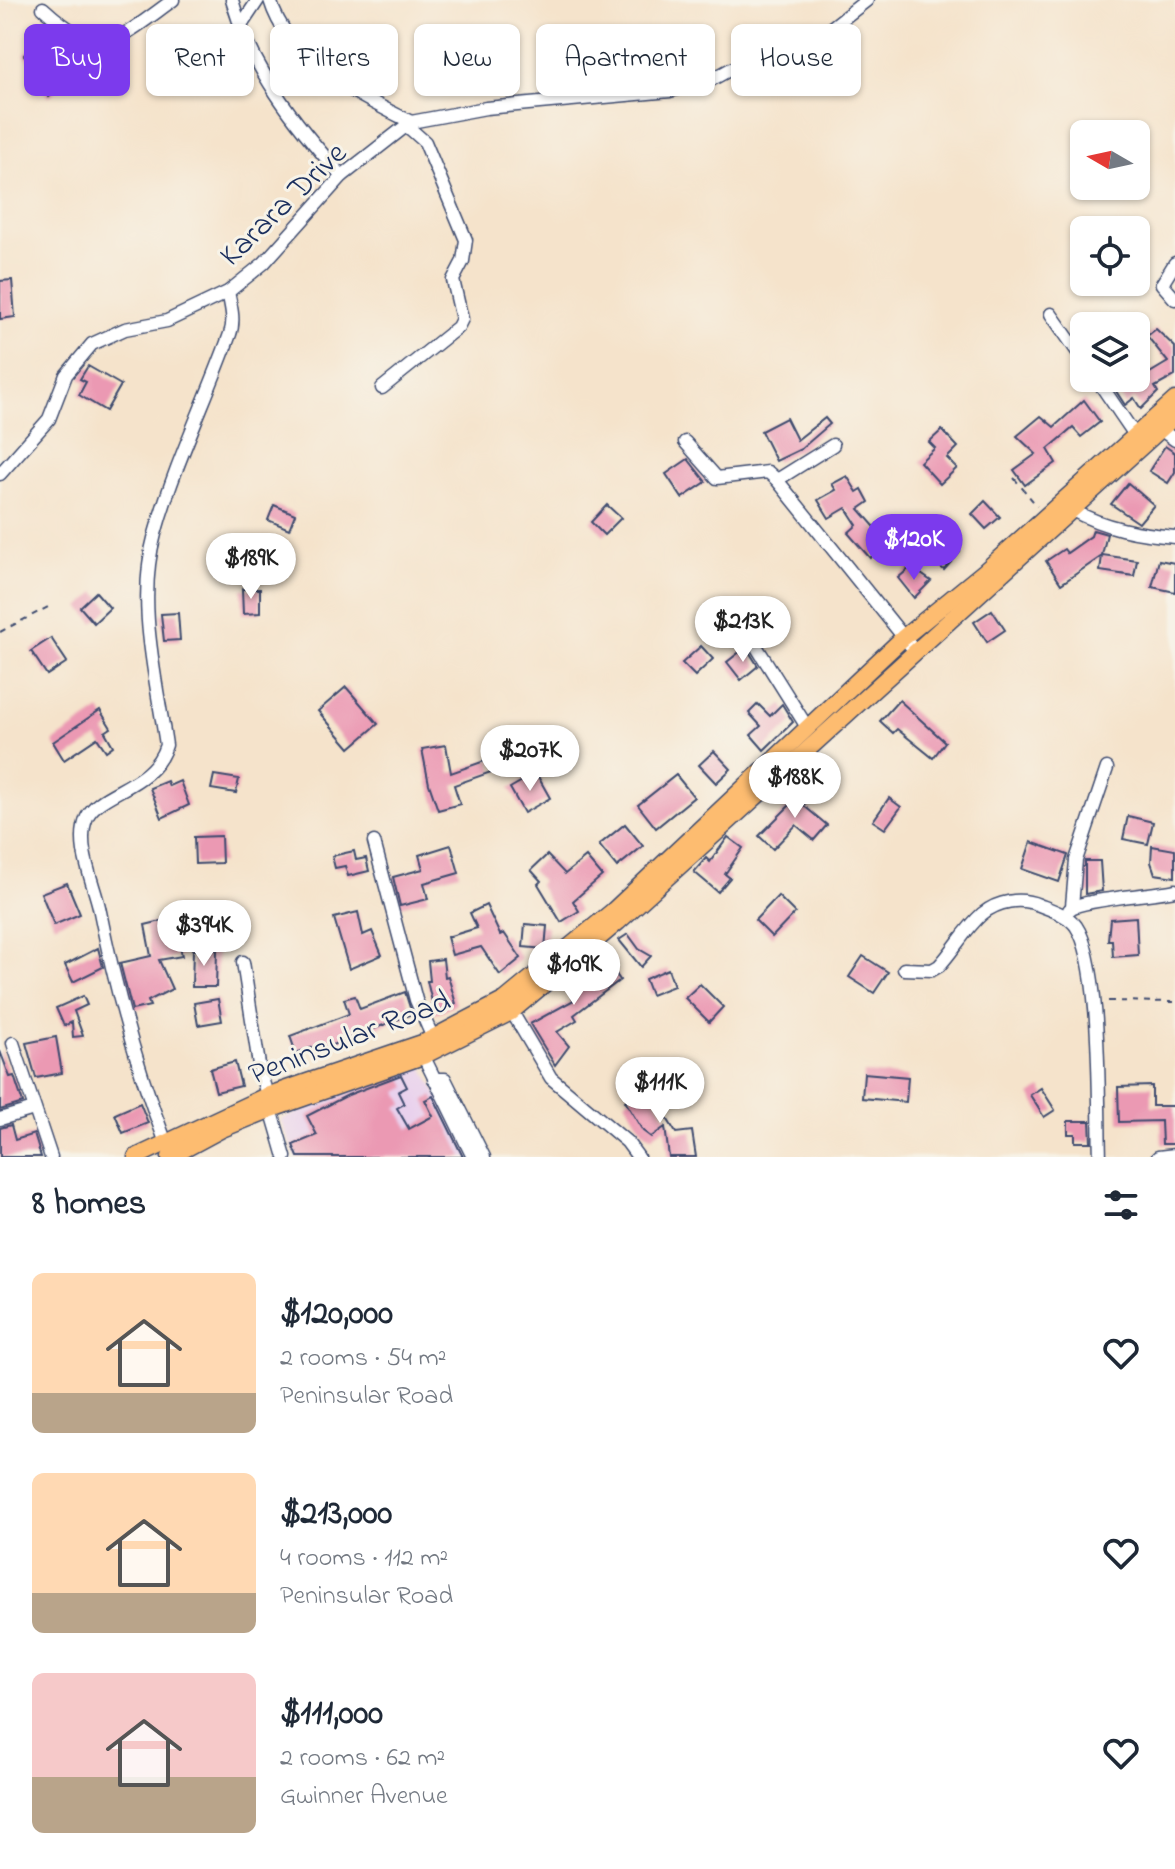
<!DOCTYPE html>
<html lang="en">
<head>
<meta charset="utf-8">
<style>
  :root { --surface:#fff; --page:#f6f6f7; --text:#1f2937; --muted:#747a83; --accent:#7c3aed }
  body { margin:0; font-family:"Indie Flower",sans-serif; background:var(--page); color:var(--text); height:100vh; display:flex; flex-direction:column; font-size:30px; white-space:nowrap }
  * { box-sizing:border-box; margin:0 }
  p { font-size:26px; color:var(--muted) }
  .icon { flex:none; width:44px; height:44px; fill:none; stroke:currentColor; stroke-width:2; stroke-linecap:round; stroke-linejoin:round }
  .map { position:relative; height:1157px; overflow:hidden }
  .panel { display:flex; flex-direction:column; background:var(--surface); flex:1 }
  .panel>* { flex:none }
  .top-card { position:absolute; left:24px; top:24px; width:1128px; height:72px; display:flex; gap:16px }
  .needle { width:52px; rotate:279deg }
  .controls { position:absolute; left:1070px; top:120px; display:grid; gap:16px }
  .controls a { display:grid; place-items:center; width:80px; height:80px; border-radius:12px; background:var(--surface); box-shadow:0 2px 6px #0004; font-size:40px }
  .price { position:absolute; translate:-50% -68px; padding:0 18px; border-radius:28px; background:#fff; color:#222; font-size:26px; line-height:52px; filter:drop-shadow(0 2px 4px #0008) }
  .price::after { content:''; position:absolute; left:50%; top:48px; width:24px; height:18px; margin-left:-12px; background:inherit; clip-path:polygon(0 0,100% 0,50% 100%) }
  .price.active { background:var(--accent); color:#fff }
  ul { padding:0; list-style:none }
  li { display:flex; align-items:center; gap:24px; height:200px; padding:0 32px }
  li span { display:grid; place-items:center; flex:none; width:224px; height:160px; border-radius:12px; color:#555 }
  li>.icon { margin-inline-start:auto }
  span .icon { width:96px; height:96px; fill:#fffc; stroke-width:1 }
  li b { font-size:34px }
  h2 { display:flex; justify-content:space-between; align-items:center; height:96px; padding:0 32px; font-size:34px }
  .chip { padding:0 28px; border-radius:12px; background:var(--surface); box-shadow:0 2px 6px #0004; font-size:28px; line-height:72px }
  .chip.active { background:var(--accent); color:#fff }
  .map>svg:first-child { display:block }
  .built { fill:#e9d1ed }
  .building { fill:#eb99b3 }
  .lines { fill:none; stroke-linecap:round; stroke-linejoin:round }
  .minor-casing { stroke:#3c4a6e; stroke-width:15 }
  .major-casing { stroke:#3c4a6e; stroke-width:19 }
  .path { stroke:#3c4a6e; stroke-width:2; stroke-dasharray:6 6; stroke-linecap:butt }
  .minor { stroke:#fff; stroke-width:12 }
  .major { stroke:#fdbc70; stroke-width:16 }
  .labels { text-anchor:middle; stroke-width:6; stroke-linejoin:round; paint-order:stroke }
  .street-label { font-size:32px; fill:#1b2f5e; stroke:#f7f3e8 }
</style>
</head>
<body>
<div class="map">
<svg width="1175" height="1157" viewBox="0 0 1175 1157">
  <rect width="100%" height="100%" fill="#f7f3e8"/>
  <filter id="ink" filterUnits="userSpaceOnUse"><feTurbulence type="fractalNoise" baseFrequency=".0125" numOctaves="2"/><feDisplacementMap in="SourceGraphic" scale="16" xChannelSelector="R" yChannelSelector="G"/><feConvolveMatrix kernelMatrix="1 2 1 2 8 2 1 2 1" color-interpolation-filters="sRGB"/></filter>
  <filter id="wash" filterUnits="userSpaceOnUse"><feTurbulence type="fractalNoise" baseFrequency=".006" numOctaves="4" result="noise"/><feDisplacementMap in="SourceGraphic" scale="32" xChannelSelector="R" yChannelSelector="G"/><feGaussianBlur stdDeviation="1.8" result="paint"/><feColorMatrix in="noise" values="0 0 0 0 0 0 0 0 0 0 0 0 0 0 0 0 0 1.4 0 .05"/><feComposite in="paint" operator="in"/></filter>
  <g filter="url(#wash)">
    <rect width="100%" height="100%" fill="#f5e3cb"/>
    <polygon class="built" points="420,1062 471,1157 296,1157 281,1120 398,1068"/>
    <g id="blocks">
      <g class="building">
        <polygon points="30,48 41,58 52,48 75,74 49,97 36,83 43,77 24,55"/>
        <polygon points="612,52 613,69 605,70 605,74 587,71 586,54"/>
        <polygon points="12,280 15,317 0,319 0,281"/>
        <polygon points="1156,329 1175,347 1175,376 1155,387 1158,392 1141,409 1134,398 1125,405 1114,388 1126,378 1136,378 1136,359 1148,374 1168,362 1147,336"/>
        <polygon points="88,366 121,385 106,411 79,395 86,382 80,379"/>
        <polygon points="1084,400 1100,422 1081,437 1073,428 1048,449 1056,463 1025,485 1014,470 1036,454 1017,436 1041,416 1054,427"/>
        <polygon points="786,418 797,440 825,418 830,424 801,449 776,461 761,431"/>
        <polygon points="942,430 958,447 947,458 957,468 940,484 920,462 935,448 929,442"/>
        <polygon points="1165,446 1175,453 1175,472 1168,483 1149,471"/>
        <polygon points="688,459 706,482 682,498 666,474"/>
        <polygon points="847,476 857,492 862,489 869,502 859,509 888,542 870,558 848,533 857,525 846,508 829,518 818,500 836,490 832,484"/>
        <polygon points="1128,483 1154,505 1139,523 1111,504"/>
        <polygon points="985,501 1000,517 986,529 972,514"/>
        <polygon points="274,505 295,514 289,529 268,520"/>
        <polygon points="607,505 621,518 604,535 591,522"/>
        <polygon points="1093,530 1107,534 1102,555 1137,560 1134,576 1100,571 1102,556 1061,584 1046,561 1064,549 1067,553 1091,536"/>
        <polygon points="945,538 960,552 944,570 928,556"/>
        <polygon points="1159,560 1175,563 1175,592 1152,587"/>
        <polygon points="911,567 931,581 914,598 898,578"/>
        <polygon points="242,589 260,589 260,613 243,614"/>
        <polygon points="96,592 110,608 94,623 80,607"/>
        <polygon points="992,610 1005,630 987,642 974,622"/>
        <polygon points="178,613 180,640 164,641 161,614"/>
        <polygon points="51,638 67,662 47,675 31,651"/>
        <polygon points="701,646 713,659 695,676 682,663"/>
        <polygon points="746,647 758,666 741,680 727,662"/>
        <polygon points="346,687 378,724 350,748 318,711"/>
        <polygon points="899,700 945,742 933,758 897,729 893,733 880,721"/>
        <polygon points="758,704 770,716 782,704 793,722 764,750 751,735 761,726 749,713"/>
        <polygon points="100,710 111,728 105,732 113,746 106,751 97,738 64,760 53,742"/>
        <polygon points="446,745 451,773 490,759 494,771 454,785 460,804 438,810 429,784 422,749"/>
        <polygon points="714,751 731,769 716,783 699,765"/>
        <polygon points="536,773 550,798 524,813 510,788"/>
        <polygon points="214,775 239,779 236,793 211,789"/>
        <polygon points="676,775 694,797 656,828 638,805"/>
        <polygon points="167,781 169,786 180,781 189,805 162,818 150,788"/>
        <polygon points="814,781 821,791 803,805 827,825 814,840 796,825 773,849 759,836"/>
        <polygon points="889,798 901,807 885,829 873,821"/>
        <polygon points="1128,816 1153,822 1148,844 1123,839"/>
        <polygon points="625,824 643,846 617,867 599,845"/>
        <polygon points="221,836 222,863 195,864 194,837"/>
        <polygon points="728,837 743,848 725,874 730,878 718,892 694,872 706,858 710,862"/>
        <polygon points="1031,842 1068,855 1059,882 1022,869"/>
        <polygon points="451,845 459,873 424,883 428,899 400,906 393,877 423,869 419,855"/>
        <polygon points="1152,846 1175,850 1175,877 1155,874 1151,862"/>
        <polygon points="354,851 356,860 366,858 369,871 348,876 345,866 335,868 332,856"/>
        <polygon points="547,855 565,874 586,857 602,876 573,901 579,911 561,922 538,884 541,881 531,870"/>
        <polygon points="1085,861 1100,861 1102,891 1085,894"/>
        <polygon points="67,883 80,914 54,925 41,893"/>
        <polygon points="778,896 795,913 772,937 755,920"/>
        <polygon points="486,905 500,935 504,933 521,958 500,975 481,947 452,955 447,937 477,928 470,913"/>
        <polygon points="358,912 363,935 372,931 382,955 349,969 334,918"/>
        <polygon points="1136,917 1138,955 1113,957 1112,940 1108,940 1110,919"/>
        <polygon points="174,918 182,956 159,960 172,989 148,1001 150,1006 132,1010 120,963 151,956 145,925"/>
        <polygon points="525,924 547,926 545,949 523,947"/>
        <polygon points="628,934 639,949 651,956 641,967 619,940"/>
        <polygon points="98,948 103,967 73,982 65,965"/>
        <polygon points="193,950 217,950 216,987 192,987"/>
        <polygon points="863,956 888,972 874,993 849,977"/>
        <polygon points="604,957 620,980 574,1015 577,1020 557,1032 569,1046 555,1065 530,1024 574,1000 566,988"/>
        <polygon points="443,959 445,977 448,976 456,1004 435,1014 427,981 430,981 428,961"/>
        <polygon points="668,969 674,986 651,995 645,979"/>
        <polygon points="700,984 723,1007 709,1022 685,998"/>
        <polygon points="405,992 412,1014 322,1049 320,1045 296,1053 290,1036 349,1014 344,999 355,996 360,1009"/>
        <polygon points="83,996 87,1005 74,1011 83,1036 73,1037 72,1022 64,1026 56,1008"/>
        <polygon points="218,999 222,1021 198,1025 194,1003"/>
        <polygon points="56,1037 62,1073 36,1078 26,1043"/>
        <polygon points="0,1051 10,1077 14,1076 23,1103 0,1110"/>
        <polygon points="235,1062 241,1086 216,1092 210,1069"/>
        <polygon points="864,1073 908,1077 906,1102 862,1098"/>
        <polygon points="401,1075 407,1087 398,1092 404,1104 397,1108 409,1129 433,1116 425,1100 433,1096 463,1157 298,1157 293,1145 317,1135 307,1116 348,1095"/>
        <polygon points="1152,1086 1152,1106 1175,1106 1175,1144 1162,1144 1161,1121 1119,1122 1118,1087"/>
        <polygon points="643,1088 649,1096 652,1094 676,1133 692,1131 696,1157 669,1157 665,1127 651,1137 643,1131 625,1101"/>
        <polygon points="1041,1088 1055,1110 1044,1117 1030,1095"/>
        <polygon points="140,1103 148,1123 123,1133 115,1114"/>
        <polygon points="1068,1121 1090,1121 1091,1142 1075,1142 1075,1134 1068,1134"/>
        <polygon points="11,1125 15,1140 34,1134 41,1157 0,1157 0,1128"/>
      </g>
    </g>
  </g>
  <g filter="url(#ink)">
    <use href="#blocks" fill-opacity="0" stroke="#3c4a6e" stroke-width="2"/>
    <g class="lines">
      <defs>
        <g id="minor">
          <path d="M 232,0 C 251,68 295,124 342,176"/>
          <path d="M 270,0 C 289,63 358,95 411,122"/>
          <path d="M 43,8 C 102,62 116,41 173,0"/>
          <polyline points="240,27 258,0"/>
          <polyline points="1175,263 1162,284 1175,299"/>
          <polyline points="1051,314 1084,361"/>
          <polyline points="1096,378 1135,435"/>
          <polyline points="382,388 458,327 462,319 453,280 463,261 466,240 425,142 407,126"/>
          <polyline points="1160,429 1175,440"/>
          <polyline points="685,442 717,478 768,472 777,480 914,650"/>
          <polyline points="0,474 49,419 66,375 92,344 125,329 167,321 228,292 264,263 342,176 411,122 486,108 670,91 709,81 731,69 774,62 799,53 867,0"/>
          <polyline points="777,480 833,445"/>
          <path d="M 1072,510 C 1105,528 1138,534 1175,537"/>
          <polyline points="741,622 807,727"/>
          <polyline points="374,842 416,1000 433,1038"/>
          <polyline points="1072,906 1076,860 1107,768"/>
          <path d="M 1069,910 C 1080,899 1153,895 1175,890"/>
          <polyline points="243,962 260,1071 285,1157"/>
          <path d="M 904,969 L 932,970 L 939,966 C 954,950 965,929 982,914 C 998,901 1020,897 1039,905 C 1052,910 1068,915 1076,926 C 1102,964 1098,1107 1100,1157"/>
          <polyline points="509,1007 551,1078 627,1142 638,1157"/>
          <polyline points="13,1043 51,1157"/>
          <polyline points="420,1049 473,1157"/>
          <polyline points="434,1079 445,1079 484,1157"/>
          <polyline points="0,1119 34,1109"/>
          <path d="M 166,1143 C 136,1066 115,988 99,907 C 93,881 75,844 87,817 C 100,790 153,788 166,745 C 156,677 136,602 155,534 C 174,465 206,401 230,334 C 235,321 231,306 228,292"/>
          <polyline points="1158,1157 1175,1155"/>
        </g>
        <g id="major">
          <polyline points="136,1157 266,1096 425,1042 505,1000 613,911 903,638 985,571 1175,400"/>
          <polyline points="170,1157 222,1129 269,1110 423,1056 511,1012 618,922 1175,416"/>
        </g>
      </defs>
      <use href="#minor" class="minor-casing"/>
      <use href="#major" class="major-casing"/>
      <g class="path">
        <polyline points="1014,478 1037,506"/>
        <polyline points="0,632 48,607"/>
        <polyline points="1108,1001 1175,1002"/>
      </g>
      <use href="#minor" class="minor"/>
      <use href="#major" class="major"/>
    </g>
  </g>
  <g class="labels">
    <g class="street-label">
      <text transform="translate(282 203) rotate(-44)" y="11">Karara Drive</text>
      <text transform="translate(349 1036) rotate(-21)" y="11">Peninsular Road</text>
    </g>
  </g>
</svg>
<div class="controls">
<a><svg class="needle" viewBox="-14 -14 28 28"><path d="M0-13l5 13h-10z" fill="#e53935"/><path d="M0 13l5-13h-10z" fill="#747a83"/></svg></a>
<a><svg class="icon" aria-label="locate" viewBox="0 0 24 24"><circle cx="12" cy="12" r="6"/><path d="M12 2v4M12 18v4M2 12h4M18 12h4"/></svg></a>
<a><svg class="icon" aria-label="layers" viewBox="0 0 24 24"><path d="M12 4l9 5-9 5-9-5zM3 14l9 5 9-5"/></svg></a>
</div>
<b class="price active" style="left:914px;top:582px">$120K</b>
<b class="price" style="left:251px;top:601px">$189K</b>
<b class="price" style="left:743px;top:664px">$213K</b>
<b class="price" style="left:530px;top:793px">$207K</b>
<b class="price" style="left:795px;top:820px">$188K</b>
<b class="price" style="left:204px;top:968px">$394K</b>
<b class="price" style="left:574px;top:1007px">$109K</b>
<b class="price" style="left:660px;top:1125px">$111K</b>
<div class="top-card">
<a class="chip active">Buy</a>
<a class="chip">Rent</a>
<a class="chip">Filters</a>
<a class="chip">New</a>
<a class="chip">Apartment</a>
<a class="chip">House</a>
</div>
</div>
<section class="panel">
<h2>8 homes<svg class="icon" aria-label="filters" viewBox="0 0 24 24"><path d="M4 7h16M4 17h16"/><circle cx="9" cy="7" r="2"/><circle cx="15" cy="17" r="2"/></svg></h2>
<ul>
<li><span style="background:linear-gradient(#ffd9b3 75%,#b9a48a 0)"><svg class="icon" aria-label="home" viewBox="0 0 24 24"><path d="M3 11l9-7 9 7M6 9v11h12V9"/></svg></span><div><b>$120,000</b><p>2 rooms · 54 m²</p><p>Peninsular Road</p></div><svg class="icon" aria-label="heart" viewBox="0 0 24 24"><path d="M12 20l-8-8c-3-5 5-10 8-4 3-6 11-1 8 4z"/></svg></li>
<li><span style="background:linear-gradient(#ffd9b3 75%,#b9a48a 0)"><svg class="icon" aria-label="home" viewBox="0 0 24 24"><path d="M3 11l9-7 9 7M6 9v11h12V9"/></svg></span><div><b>$213,000</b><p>4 rooms · 112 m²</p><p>Peninsular Road</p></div><svg class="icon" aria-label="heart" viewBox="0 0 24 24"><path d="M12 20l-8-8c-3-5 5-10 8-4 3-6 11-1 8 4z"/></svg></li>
<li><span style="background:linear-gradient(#f6c9c9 65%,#b9a48a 0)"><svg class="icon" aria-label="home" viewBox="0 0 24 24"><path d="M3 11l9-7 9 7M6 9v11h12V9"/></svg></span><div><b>$111,000</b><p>2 rooms · 62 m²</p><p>Gwinner Avenue</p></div><svg class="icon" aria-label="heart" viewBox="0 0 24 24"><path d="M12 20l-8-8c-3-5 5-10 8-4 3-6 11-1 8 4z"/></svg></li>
</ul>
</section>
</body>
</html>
